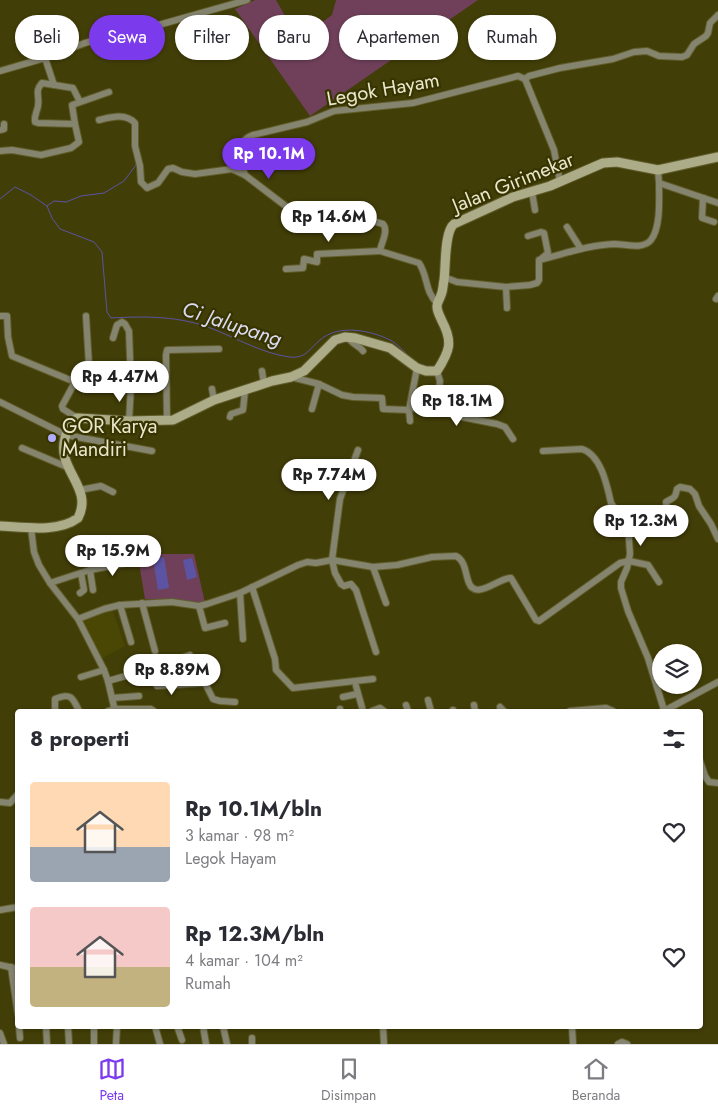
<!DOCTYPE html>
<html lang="id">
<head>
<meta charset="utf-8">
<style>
  :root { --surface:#fff; --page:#f2f2f3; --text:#2b2b33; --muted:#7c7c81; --line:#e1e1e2; --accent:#7c3aed }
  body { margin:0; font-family:Jost,sans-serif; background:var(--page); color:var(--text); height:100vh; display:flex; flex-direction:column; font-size:19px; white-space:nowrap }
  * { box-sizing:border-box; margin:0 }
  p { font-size:16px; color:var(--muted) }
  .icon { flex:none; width:28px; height:28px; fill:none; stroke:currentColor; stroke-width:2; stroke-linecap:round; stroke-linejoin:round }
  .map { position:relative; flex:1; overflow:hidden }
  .sheet { position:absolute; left:15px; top:709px; width:688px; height:320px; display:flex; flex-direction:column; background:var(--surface); border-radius:5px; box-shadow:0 1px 4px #0004 }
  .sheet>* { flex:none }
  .banner { position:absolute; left:15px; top:15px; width:689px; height:45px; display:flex; gap:10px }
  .fabs { position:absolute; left:652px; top:644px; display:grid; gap:10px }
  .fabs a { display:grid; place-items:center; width:50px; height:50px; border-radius:50%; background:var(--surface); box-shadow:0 1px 4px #0004; font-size:25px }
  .price { position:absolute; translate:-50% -42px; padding:0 11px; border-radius:18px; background:#fff; color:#222; font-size:16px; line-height:32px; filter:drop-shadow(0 1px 2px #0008) }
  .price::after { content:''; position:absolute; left:50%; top:30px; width:15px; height:11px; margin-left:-8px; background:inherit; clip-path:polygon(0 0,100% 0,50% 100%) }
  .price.active { background:var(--accent); color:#fff }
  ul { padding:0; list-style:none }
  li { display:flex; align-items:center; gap:15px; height:125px; padding:0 15px }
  li span { display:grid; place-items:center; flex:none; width:140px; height:100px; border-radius:5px; color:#555 }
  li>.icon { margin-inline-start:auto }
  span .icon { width:60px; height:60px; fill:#fffc; stroke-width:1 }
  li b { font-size:21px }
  h2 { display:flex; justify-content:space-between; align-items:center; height:60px; padding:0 15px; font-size:21px }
  .pill { padding:0 18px; border-radius:22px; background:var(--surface); box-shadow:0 1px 4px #0004; font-size:18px; line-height:45px }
  .pill.active { background:var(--accent); color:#fff }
  .tabs { display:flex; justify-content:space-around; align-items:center; height:70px; border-top:1px solid var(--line); background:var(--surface); font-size:14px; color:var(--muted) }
  .tabs a { display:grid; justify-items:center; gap:2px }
  .tabs .active { color:var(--accent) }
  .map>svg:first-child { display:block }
  .built { fill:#4a4603 }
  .green { fill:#70405b }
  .water { fill:#5c53a3 }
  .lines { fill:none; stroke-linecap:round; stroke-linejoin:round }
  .stream { stroke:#5c53a3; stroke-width:1 }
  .street-casing { stroke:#605d2b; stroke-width:8 }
  .secondary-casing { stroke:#605d2b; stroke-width:11 }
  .street { stroke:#85846e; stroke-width:6 }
  .secondary { stroke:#adac89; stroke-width:9 }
  .poi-dot { fill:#b1adfa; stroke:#373400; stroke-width:2 }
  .labels { text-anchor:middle; stroke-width:4.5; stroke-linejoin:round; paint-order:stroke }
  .street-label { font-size:20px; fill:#e9e8cd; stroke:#373400 }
  .poi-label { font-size:20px; fill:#e9e8cd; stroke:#373400; text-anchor:start }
  .water-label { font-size:21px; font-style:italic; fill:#dbdbf2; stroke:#373400 }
</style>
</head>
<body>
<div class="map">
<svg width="718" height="1044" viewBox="0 0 718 1044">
  <rect width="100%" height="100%" fill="#423e08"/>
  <polygon class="built" points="112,609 125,646 101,659 81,621"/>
  <g class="green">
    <polygon points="255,0 276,0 284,14 287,33 305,35 332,15 336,0 478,0 310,116 235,9"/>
    <polygon points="150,554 194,554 205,603 180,600 145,599 139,563"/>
  </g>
  <g class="water">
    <polygon points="164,557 169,588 158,590 153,559"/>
    <polygon points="192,558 197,577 187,580 183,560"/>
  </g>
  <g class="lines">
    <g class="stream">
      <path d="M 0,199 L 15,187 L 31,195 L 47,206 L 52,218 L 60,229 L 94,242 L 102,252 L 107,312 L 111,318 C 147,316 180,316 213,329 C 238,339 262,353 289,357 C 306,359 309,349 320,340 C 338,324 370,330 390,340 C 397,343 404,352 410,357"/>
      <polyline points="47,206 54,201 66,202 81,196 104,193 124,181 136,165"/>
      <polyline points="417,363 430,367"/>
    </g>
    <defs>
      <g id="street">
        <polyline points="45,58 54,85"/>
        <polyline points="0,71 45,58 85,43 114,35 155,26 247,0"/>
        <polyline points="525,79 529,76 560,68 613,59 634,52 647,51 659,56 682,57 687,55 694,44 706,36 708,33 710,23 718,15"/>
        <polyline points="525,79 554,150 560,182"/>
        <path d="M 80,102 L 73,88 L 42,83 C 34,92 40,95 38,106 C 37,112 34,115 35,122 L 38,123 L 75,124 L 72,105 L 109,92"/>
        <path d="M 99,120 C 112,117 125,113 135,123 L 135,146 L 140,166 L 141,182 L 147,188 L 158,183 L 168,169 L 173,168 L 182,172 L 195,174 L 232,169 L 245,175 L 296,214 L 334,212 L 349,214 L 383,224 C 389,231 381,243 380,251 L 419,263 C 428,276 425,292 437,303"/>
        <polyline points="0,130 4,129 4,124"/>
        <polyline points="0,151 12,150 41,155 71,148 79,142 75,124"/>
        <polyline points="658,170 659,183 718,203"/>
        <path d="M 245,175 C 240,159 233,143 253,135 L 307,122 L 334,111 L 413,103 L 518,76 L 525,79"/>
        <polyline points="532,192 535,210"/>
        <polyline points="703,198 702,218 714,222"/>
        <polyline points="567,227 581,249"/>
        <polyline points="528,236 541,232 544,233 548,253 541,259"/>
        <polyline points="286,269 303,268 304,259 317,262 317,254 380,251"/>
        <polyline points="444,277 457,282 506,287"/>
        <polyline points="716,299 718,296"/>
        <path d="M 507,308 L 506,287 L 530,285 L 537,283 L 539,280 L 539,260 C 564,254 588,245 614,244 C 625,244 643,250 651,240 C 661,227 659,199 659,183"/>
        <polyline points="0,316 7,316 8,337 12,356 75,382 151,387"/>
        <polyline points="86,316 90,382"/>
        <path d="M 348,337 C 352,345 359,345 363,351"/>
        <polyline points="113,338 117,325 122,322 125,324 129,331 131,386 129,421"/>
        <polyline points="262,371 264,384"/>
        <polyline points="437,371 440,381 437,410"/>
        <polyline points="291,377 319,384 342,395 353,397 382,398 383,409 409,410"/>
        <polyline points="75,382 62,406 63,409 77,418"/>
        <polyline points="212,389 214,400"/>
        <polyline points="0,402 66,435 152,451"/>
        <polyline points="410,408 437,410 462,417 497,424 505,427 513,439"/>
        <polyline points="312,409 319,384"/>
        <polyline points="230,417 231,414 243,410 245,391"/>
        <polyline points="167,421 166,355 167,350 219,349"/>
        <polyline points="410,421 409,410 417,368"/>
        <polyline points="22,448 67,467"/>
        <polyline points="358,450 340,499 332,560 335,573 341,584 344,586 351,584 356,590 376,652"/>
        <path d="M 543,451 L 582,449 C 601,455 607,485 611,503 L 615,509 L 623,512 L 628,525 L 630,554 L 627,568 L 621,582 L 621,588 L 628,611 L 648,658 L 664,710"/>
        <polyline points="80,490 101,486 113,492"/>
        <path d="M 628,526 L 650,529 L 668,519 L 666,502 C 674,497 675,499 677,489 L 680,487 L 690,489 L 695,494 L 699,506 L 711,524 L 718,539"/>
        <polyline points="31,528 34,552 39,565 50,583 78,619 104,670 108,681 115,711"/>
        <polyline points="373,567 386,603"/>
        <polyline points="90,570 93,590"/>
        <polyline points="50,583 90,570 141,560 148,555 150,547"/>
        <polyline points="252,587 275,659 276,670 293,688 373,679"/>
        <polyline points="80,593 84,590 81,573"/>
        <polyline points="240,593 243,639"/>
        <polyline points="142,603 155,651"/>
        <polyline points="120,605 131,642"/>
        <polyline points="199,606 205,628 225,623"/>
        <path d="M 78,619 L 104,609 L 120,605 L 172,602 L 199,606 L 207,604 L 240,593 L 298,565 L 307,562 L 316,563 L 332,560 L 373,567 L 397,565 L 432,557 L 456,556 C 466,561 465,574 469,583 C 476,601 500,577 511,578 L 536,620 L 539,621 L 620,563 L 629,561 L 648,565 L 659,582"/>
        <polyline points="150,669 190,655"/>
        <polyline points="81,677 104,670"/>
        <polyline points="108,681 150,669 157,686 205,683 213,699 220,701 235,702"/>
        <polyline points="356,686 363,711"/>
        <polyline points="343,697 357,694"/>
        <polyline points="112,698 139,696"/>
        <polyline points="428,700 431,711"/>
        <polyline points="406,705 408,711"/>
        <polyline points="474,705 475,711"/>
        <polyline points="500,707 504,711"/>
        <polyline points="340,709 340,711"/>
        <polyline points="453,710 453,711"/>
        <path d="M 55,711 L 55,699 C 71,692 73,698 79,711"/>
        <polyline points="108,711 114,709 151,709 154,711"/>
        <polyline points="372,711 380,708 384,711"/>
        <polyline points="570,711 606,708 613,711"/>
        <polyline points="664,711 718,682"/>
        <polyline points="700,761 705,776 709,782 718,783"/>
        <polyline points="0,802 10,803 18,794"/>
        <polyline points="0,910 18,907"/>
        <polyline points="0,965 18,969"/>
        <polyline points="11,967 18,1015"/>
        <polyline points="19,1026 20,1038"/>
        <polyline points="46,1026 47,1044"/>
        <polyline points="68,1026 69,1044"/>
        <polyline points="155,1026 160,1044"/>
        <polyline points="177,1026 182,1040"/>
        <polyline points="203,1026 206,1044"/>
        <polyline points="223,1026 227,1044"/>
        <polyline points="383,1026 384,1044"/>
        <polyline points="572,1026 573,1044"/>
        <polyline points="0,1033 4,1044"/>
        <polyline points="94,1044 94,1026"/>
        <polyline points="116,1044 117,1026"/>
        <polyline points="252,1044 252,1038"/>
        <polyline points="618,1044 622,1042 627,1044"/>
      </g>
      <path id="secondary" d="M 0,526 C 23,527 58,533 78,518 C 94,487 56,470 65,438 C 67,430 71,423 77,418 L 129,421 L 173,420 L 214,400 L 272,381 L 291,377 L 304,371 L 335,340 L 345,337 L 355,338 L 390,348 L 417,368 L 426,371 L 437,371 C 450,351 453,342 442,321 C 440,316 437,312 437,306 C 437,302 440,299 441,295 C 443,291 443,285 444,280 C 446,266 444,232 454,224 L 513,197 L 550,186 L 603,163 L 617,162 L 658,170 L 718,157"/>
    </defs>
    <use href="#street" class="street-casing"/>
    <use href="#secondary" class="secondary-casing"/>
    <use href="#street" class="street"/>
    <use href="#secondary" class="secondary"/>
  </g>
  <circle class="poi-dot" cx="52" cy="438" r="5"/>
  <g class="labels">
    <g class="street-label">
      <text transform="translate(383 89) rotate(-10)" y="7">Legok Hayam</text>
      <text transform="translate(513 182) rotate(-22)" y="7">Jalan Girimekar</text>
    </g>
    <g class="poi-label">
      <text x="62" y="433">GOR Karya<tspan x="62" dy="23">Mandiri</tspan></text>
    </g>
    <g class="water-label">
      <text transform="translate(232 324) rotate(18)" y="7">Ci Jalupang</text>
    </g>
  </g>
</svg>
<div class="fabs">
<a><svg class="icon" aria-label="layers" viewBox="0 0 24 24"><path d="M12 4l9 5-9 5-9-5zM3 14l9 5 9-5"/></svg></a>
</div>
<b class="price active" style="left:269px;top:180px">Rp 10.1M</b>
<b class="price" style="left:329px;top:243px">Rp 14.6M</b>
<b class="price" style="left:120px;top:403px">Rp 4.47M</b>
<b class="price" style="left:457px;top:427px">Rp 18.1M</b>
<b class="price" style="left:329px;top:501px">Rp 7.74M</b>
<b class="price" style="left:641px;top:547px">Rp 12.3M</b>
<b class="price" style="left:113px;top:577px">Rp 15.9M</b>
<b class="price" style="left:172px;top:696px">Rp 8.89M</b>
<div class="banner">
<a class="pill">Beli</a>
<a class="pill active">Sewa</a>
<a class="pill">Filter</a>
<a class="pill">Baru</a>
<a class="pill">Apartemen</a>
<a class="pill">Rumah</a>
</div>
<section class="sheet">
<h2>8 properti<svg class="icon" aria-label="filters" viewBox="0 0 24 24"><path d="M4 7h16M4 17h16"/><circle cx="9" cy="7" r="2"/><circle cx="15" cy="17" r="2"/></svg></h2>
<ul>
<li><span style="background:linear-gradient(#ffd9b3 65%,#9aa5b1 0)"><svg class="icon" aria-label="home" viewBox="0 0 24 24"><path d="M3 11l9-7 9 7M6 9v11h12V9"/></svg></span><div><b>Rp 10.1M/bln</b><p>3 kamar · 98 m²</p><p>Legok Hayam</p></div><svg class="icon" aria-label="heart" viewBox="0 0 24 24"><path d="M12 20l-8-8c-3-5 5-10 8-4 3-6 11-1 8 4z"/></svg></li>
<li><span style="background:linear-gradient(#f6c9c9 60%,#c2b280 0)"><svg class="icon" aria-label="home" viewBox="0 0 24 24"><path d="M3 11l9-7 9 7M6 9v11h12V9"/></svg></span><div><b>Rp 12.3M/bln</b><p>4 kamar · 104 m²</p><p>Rumah</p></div><svg class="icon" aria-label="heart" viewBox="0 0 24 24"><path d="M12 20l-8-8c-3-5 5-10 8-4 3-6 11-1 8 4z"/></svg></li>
</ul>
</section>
</div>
<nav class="tabs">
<a class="active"><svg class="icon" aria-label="map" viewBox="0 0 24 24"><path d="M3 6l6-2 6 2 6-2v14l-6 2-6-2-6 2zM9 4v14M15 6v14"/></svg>Peta</a>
<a><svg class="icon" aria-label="saved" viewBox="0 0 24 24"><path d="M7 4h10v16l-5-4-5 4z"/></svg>Disimpan</a>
<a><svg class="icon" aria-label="home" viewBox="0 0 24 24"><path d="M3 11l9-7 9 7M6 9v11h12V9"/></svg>Beranda</a>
</nav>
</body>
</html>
